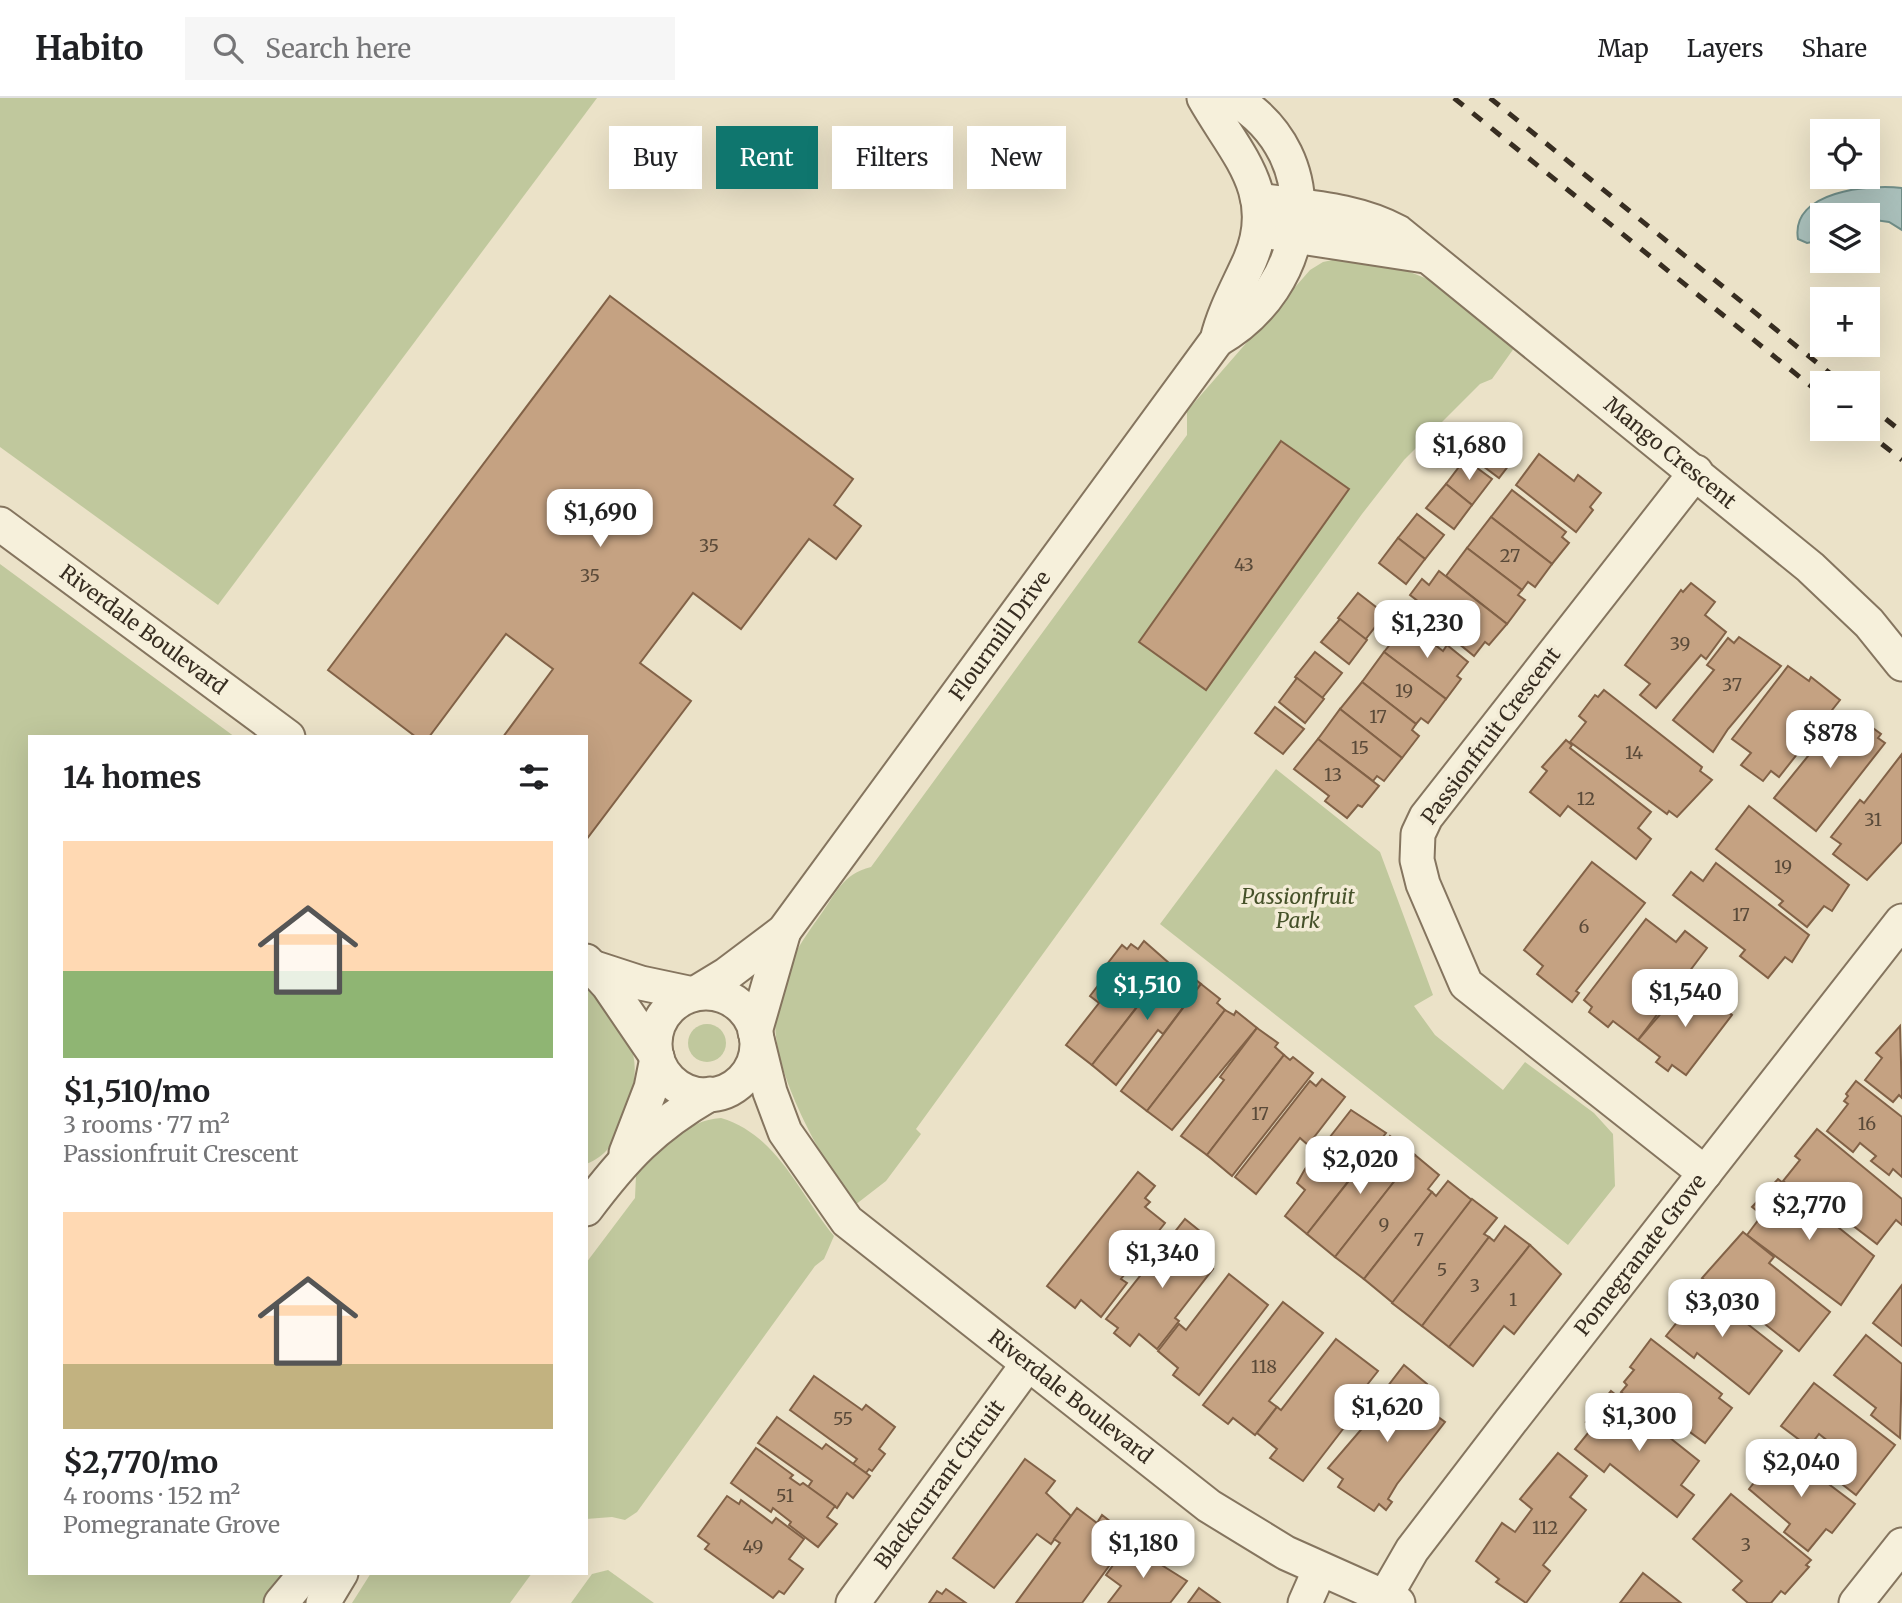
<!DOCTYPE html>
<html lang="en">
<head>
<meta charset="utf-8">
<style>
  :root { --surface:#fff; --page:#f6f6f6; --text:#202124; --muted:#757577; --line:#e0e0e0; --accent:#0f766e }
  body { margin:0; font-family:Merriweather,serif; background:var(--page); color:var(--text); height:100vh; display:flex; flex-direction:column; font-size:26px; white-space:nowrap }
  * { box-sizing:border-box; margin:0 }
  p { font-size:23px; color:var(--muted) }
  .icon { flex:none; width:38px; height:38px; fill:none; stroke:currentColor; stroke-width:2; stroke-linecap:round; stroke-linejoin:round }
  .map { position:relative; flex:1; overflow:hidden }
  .side { position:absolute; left:28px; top:637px; width:560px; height:840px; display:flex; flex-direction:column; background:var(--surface); border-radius:0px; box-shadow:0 7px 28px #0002 }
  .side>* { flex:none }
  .top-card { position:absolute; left:609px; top:28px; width:665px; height:63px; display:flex; gap:14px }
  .fabs { position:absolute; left:1810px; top:21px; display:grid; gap:14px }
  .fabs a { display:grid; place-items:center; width:70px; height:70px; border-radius:0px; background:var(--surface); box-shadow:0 7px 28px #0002; font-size:35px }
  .price { position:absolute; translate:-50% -60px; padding:0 16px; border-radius:14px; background:#fff; color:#222; font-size:23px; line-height:46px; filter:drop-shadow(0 2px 4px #0008) }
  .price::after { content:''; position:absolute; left:50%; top:42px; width:21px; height:16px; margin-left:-10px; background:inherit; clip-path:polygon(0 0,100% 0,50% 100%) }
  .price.active { background:var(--accent); color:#fff }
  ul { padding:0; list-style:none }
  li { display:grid; align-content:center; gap:14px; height:371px; padding:0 35px }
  li span { display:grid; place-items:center; height:217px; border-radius:0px; color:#555 }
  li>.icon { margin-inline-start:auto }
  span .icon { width:126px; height:126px; fill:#fffc; stroke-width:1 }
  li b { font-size:30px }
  h2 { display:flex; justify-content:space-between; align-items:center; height:84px; padding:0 35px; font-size:30px }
  .pill { padding:0 24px; border-radius:0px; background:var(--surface); box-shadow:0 7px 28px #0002; font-size:24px; line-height:63px }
  .pill.active { background:var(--accent); color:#fff }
  header { display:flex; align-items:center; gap:42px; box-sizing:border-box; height:98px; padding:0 35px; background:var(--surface); border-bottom:2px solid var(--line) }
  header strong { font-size:33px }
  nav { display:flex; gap:38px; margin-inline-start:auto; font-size:24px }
  .search { width:490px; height:63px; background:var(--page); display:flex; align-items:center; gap:18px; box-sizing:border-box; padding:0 24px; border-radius:0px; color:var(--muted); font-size:26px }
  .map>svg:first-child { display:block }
  .green { fill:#c0c89d }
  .water { fill:#a9bfba; stroke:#708d87; stroke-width:2 }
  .building { fill:#c5a282; stroke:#826247; stroke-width:2 }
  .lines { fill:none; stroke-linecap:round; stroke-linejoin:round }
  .minor-casing { stroke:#85755f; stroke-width:37 }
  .minor { stroke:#f6f0db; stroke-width:33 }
  .rail { stroke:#372d21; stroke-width:5; stroke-dasharray:12 12; stroke-linecap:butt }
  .labels { text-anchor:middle; stroke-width:7; stroke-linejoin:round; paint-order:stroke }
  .number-label { font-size:18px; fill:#5a4a39 }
  .street-label { font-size:21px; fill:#372d21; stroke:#f3ecd7 }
  .park-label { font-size:21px; font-style:italic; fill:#455129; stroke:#f3ecd7 }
</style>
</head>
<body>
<header>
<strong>Habito</strong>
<div class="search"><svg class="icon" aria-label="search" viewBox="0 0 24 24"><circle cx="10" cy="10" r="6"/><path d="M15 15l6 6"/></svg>Search here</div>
<nav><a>Map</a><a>Layers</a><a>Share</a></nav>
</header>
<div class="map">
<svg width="1902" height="1505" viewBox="0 0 1902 1505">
  <rect width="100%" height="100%" fill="#ebe2c8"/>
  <g class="green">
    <polygon points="0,0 597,0 218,507 0,349"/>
    <path d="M 1342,160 L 1395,168 L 1430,182 L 1517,246 L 1492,281 L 1480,286 L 1404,362 L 1362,416 L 916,1031 L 921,1036 L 886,1083 L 855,1107 C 824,1067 768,968 776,916 C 782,875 795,852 819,819 C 836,796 842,776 871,769 L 1187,337 L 1187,313 L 1310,172 L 1323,164 Z"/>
    <polygon points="0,466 235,639 30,639 30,1475 288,1475 263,1505 0,1505"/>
    <polygon points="1276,671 1380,754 1433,897 1414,908 1435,937 1503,992 1525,964 1594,1015 1613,1036 1615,1088 1568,1147 1160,826"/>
    <path d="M 586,888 C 632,936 648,958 623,1023 C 615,1043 607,1058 586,1066 Z"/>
    <circle cx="707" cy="945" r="19"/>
    <path d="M 721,1020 C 778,1037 799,1096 834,1138 L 824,1161 L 815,1168 L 637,1414 L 625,1422 L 612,1419 L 586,1421 L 586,1165 L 635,1100 L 636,1077 C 660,1052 686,1022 721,1020 Z"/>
    <polygon points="608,1472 654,1505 571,1505 592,1476"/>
    <polygon points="371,1475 532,1475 510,1505 352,1505"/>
  </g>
  <path class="water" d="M 1902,90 L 1902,132 L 1889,124 L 1867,121 L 1867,117 L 1822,117 L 1822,142 L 1807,145 L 1798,141 C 1790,93 1870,86 1902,90 Z"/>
  <g class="building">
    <polygon points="610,198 853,381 834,407 861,428 836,461 809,441 741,531 693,495 640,565 691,603 586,742 586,639 503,639 553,571 506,536 429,639 416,639 328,572"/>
    <polygon points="1491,333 1519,354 1499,380 1471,359"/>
    <polygon points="1281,343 1349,391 1206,592 1139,544"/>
    <polygon points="1539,356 1574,383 1578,377 1601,395 1590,409 1593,412 1576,434 1516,387"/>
    <polygon points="1465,361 1492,381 1472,407 1446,386"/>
    <polygon points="1446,386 1472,407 1454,431 1426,410"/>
    <polygon points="1512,392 1566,434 1562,439 1569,445 1552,466 1491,419"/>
    <polygon points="1417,416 1444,437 1425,461 1398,440"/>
    <polygon points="1491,419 1552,466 1535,489 1528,484 1522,492 1467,450"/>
    <polygon points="1398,440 1425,461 1406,486 1379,465"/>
    <polygon points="1467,450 1522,492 1518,497 1525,502 1507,526 1446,478"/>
    <polygon points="1439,473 1507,526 1489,547 1485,544 1474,558 1453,541 1458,534 1410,497 1422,481 1429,487"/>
    <polygon points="1691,485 1715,504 1705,517 1726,534 1706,561 1701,557 1656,610 1640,597 1650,586 1625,567 1681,492 1683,494"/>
    <polygon points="1358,495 1385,516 1365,542 1338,520"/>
    <polygon points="1340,521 1367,542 1349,566 1321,544"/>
    <polygon points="1407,525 1443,553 1447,547 1468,564 1457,578 1461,581 1446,601 1384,554"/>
    <polygon points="1739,539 1781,568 1728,631 1713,654 1673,622 1714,572 1707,567 1728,540 1734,545"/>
    <polygon points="1315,554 1342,575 1322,600 1295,579"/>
    <polygon points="1384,554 1446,601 1428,625 1421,620 1416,626 1362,584"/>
    <polygon points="1788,568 1809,583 1811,579 1840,602 1779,679 1771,673 1763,683 1741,667 1751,655 1732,641"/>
    <polygon points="1297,580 1324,601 1305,625 1279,604"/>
    <polygon points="1362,584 1416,626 1412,632 1419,638 1402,660 1340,611"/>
    <polygon points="1604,592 1702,669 1700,673 1712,682 1677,719 1669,713 1667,716 1570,644 1586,624 1579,618 1595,597 1598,599"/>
    <polygon points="1275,609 1304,631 1283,656 1255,635"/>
    <polygon points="1340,611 1402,660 1384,683 1377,678 1373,683 1318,641"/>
    <polygon points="1834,616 1854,631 1862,622 1881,636 1878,640 1885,645 1816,733 1774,700 1817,647 1813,643"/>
    <polygon points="1318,641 1379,688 1362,709 1358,707 1347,720 1325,703 1329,698 1294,671"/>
    <polygon points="1566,642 1572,647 1570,650 1651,714 1638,730 1651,741 1636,761 1568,708 1560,718 1530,694 1547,673 1542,669"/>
    <polygon points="1902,656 1902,744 1867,782 1833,756 1841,746 1831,739 1860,702 1864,705"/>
    <polygon points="1749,708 1849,787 1832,813 1824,808 1807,829 1779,807 1783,803 1716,751"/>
    <polygon points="1592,764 1645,805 1576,893 1579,895 1572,904 1537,876 1543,868 1524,852"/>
    <polygon points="1716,765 1809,837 1792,864 1785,859 1768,880 1740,858 1745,852 1673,797 1691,774 1703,783"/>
    <polygon points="1646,821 1676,844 1685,833 1707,850 1638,942 1613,923 1608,929 1589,914 1592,909 1584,902"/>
    <polygon points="1144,843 1170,866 1092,967 1066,947 1099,905 1090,898 1109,873 1104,870 1122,847 1127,851 1131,846 1138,851"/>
    <polygon points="1169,868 1177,874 1180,869 1201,886 1163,936 1158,932 1116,987 1092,967"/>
    <polygon points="1689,883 1732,917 1686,977 1672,967 1668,973 1656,964 1660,959 1638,942"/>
    <polygon points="1201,886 1220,901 1217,905 1225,912 1147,1013 1121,993"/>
    <polygon points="1225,912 1234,917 1236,913 1257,930 1172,1032 1147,1013"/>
    <polygon points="1900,928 1902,1000 1899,997 1893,1004 1865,982 1882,960 1876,955"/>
    <polygon points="1257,930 1278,945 1275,949 1284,957 1207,1057 1181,1038 1224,982 1220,979"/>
    <polygon points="1284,957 1290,962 1293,959 1313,975 1232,1078 1207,1057"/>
    <polygon points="1322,981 1345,999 1308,1047 1300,1040 1256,1096 1235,1079 1310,983 1316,988"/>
    <polygon points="1856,983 1902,1019 1902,1079 1893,1071 1889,1077 1871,1063 1876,1058 1860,1045 1853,1054 1827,1033 1848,1006 1844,1003 1848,998 1846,996"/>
    <polygon points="1351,1012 1386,1035 1307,1136 1285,1118 1305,1092 1297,1085 1305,1071"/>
    <polygon points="1817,1031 1902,1101 1902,1127 1896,1122 1877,1146 1818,1101 1814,1106 1783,1083 1800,1062 1795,1058"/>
    <polygon points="1390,1038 1415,1057 1335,1159 1307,1136 1375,1050 1379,1053"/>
    <polygon points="1415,1057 1439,1077 1428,1091 1432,1094 1364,1181 1335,1159"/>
    <polygon points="1138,1074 1155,1088 1145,1100 1150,1104 1145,1109 1165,1125 1121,1181 1127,1185 1101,1219 1081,1202 1075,1210 1047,1188"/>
    <polygon points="1778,1081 1874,1158 1841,1207 1747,1137 1762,1117 1752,1109"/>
    <polygon points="1448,1083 1473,1103 1393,1205 1364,1181 1432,1094 1436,1098"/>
    <polygon points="1472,1101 1497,1120 1484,1136 1489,1139 1422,1228 1392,1205"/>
    <polygon points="1185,1121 1206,1138 1193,1156 1213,1171 1175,1220 1179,1223 1157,1251 1139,1236 1130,1248 1114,1235 1118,1230 1106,1221"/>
    <polygon points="1505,1128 1530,1147 1449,1249 1422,1228 1489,1139 1494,1143"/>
    <polygon points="1743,1134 1774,1159 1769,1165 1830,1214 1799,1253 1713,1185 1711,1187 1702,1180"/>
    <polygon points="1530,1147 1561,1176 1514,1236 1504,1228 1473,1268 1449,1249"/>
    <polygon points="1229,1176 1268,1207 1199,1297 1173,1277 1178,1270 1158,1253 1179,1226 1186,1232"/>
    <polygon points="1694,1184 1782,1253 1749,1296 1697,1255 1694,1260 1666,1238 1681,1219 1672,1211"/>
    <polygon points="1902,1187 1902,1248 1873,1225"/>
    <polygon points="1283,1204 1323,1235 1269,1303 1277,1309 1255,1337 1233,1320 1228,1326 1203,1307"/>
    <polygon points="1866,1237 1902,1266 1900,1340 1871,1317 1876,1310 1834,1277"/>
    <polygon points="1336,1241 1378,1273 1367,1287 1373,1292 1303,1383 1270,1360 1277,1351 1257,1335 1277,1309 1281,1312"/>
    <polygon points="1651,1241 1722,1296 1719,1300 1732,1310 1705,1345 1654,1308 1648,1316 1621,1294 1627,1287 1624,1284 1634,1272 1630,1269"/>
    <polygon points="1404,1267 1427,1286 1409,1310 1419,1318 1426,1310 1445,1324 1397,1386 1388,1401 1392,1404 1386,1412 1379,1406 1374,1413 1338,1389 1343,1381 1328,1370 1390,1298 1384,1293"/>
    <polygon points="814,1278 862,1312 866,1307 895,1329 879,1351 885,1356 872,1373 869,1371 866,1375 853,1366 857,1361 790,1312"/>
    <polygon points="1814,1285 1895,1347 1856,1397 1824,1372 1839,1352 1819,1336 1809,1349 1781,1328"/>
    <polygon points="1611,1293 1699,1363 1681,1387 1694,1397 1677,1419 1610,1366 1604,1374 1575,1351 1593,1329 1586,1324"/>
    <polygon points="777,1319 822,1351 826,1346 870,1378 853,1400 847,1395 837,1410 808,1389 812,1383 758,1345"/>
    <polygon points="756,1350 793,1377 790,1380 800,1387 803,1385 835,1408 827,1419 837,1426 818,1449 789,1427 791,1424 773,1410 771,1414 731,1385"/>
    <polygon points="1781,1350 1855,1406 1832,1435 1826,1431 1808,1453 1784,1434 1790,1426 1749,1391"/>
    <polygon points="1558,1355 1587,1378 1570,1399 1586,1412 1543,1467 1550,1473 1526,1505 1496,1484 1499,1481 1476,1463 1502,1425 1515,1434 1532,1411 1520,1401"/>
    <polygon points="1025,1361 1055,1383 1046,1395 1071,1418 1051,1446 1037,1436 994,1490 953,1460"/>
    <polygon points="1731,1396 1811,1462 1806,1467 1809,1469 1785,1496 1781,1493 1771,1505 1748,1505 1733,1492 1742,1483 1693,1441"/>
    <polygon points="727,1398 739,1406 741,1402 772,1425 776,1420 804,1441 789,1461 803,1471 784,1496 779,1493 773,1500 705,1451 709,1446 698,1438"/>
    <polygon points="1077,1410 1097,1425 1102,1417 1120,1431 1117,1434 1128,1442 1082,1505 1016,1505 1060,1445 1054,1441"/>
    <polygon points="1128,1446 1187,1483 1170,1505 1108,1505 1121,1488 1106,1477"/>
    <polygon points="1643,1475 1681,1505 1620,1505"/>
    <polygon points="1199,1490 1220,1505 1188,1505"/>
    <polygon points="946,1491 966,1505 929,1505 937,1493 942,1496"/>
  </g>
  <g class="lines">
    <defs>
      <g id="minor">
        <path id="s1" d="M 1258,102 C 1305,109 1356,111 1398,134 L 1810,469 L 1869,525 L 1902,566"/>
        <polyline points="1275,135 1425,158"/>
        <path d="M 1217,242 C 1310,190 1332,59 1233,0"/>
        <polyline points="1696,374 1426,719 1418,736 1417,762 1423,786 1466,886 1705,1075"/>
        <path id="s2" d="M 0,426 L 288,639"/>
        <polyline points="586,863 608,887 657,959"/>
        <polyline points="595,870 641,885 693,896"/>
        <circle cx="706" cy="946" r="51"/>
        <path id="s3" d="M 694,896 L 727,876 L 784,833 L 1217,242 C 1224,213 1238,189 1250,162 C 1279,94 1235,55 1204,0"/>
        <polyline points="755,934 784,833"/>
        <path id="s4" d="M 756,937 L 770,994 L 785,1034 L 847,1123 L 1209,1408 L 1286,1455 L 1398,1505"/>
        <polyline points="626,1055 651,990 657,960"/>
        <path d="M 586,1111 C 625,1059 653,1029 710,996"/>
        <path id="s5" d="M 1386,1497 L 1412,1452 L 1510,1324 L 1902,823"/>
        <polyline points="281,1505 306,1475"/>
        <polyline points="323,1505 341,1475"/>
        <path id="s6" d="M 853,1505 L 1027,1267"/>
        <polyline points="1305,1505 1320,1471"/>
        <polyline points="1856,1505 1902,1447"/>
      </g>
    </defs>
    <use href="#minor" class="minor-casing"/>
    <use href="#minor" class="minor"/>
    <g class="rail">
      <polyline points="1454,0 1822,297"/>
      <polyline points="1490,0 1842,285"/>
      <polyline points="1867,306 1902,334"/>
      <polyline points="1863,331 1902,362"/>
    </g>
  </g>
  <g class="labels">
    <g class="number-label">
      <text x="709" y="454">35</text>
      <text x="1510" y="464">27</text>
      <text x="1244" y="473">43</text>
      <text x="590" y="484">35</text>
      <text x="1680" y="552">39</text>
      <text x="1732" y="593">37</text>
      <text x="1404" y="599">19</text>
      <text x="1378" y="625">17</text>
      <text x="1360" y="656">15</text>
      <text x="1634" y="661">14</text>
      <text x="1333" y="683">13</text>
      <text x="1586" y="707">12</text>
      <text x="1873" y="728">31</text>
      <text x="1783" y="775">19</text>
      <text x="1741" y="823">17</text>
      <text x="1584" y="835">6</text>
      <text x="1260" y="1022">17</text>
      <text x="1867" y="1032">16</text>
      <text x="1384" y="1133">9</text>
      <text x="1419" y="1148">7</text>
      <text x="1442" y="1178">5</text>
      <text x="1475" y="1194">3</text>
      <text x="1513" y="1208">1</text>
      <text x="1264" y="1275">118</text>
      <text x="843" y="1327">55</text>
      <text x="785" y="1404">51</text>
      <text x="1545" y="1436">112</text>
      <text x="1746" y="1453">3</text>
      <text x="753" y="1455">49</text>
    </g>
    <g class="street-label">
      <text dy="7" stroke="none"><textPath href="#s1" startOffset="495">Mango Crescent</textPath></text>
      <text dy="7" stroke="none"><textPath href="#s2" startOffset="178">Riverdale Boulevard</textPath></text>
      <text dy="7" stroke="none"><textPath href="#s3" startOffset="476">Flourmill Drive</textPath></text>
      <text transform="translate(1491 638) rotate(-53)" y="7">Passionfruit Crescent</text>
      <text dy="7" stroke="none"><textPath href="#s5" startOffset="425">Pomegranate Grove</textPath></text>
      <text dy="7" stroke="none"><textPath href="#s4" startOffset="494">Riverdale Boulevard</textPath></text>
      <text dy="7" stroke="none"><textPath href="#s6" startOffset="147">Blackcurrant Circuit</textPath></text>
    </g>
    <g class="park-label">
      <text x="1298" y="806">Passionfruit<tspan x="1298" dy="24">Park</tspan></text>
    </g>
  </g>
</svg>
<div class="fabs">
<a><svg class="icon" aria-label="locate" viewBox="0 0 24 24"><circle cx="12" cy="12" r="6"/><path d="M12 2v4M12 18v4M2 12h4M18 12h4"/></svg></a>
<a><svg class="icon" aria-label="layers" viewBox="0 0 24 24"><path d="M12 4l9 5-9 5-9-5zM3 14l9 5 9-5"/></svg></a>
<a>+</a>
<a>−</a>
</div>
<b class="price" style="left:1469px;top:384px">$1,680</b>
<b class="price" style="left:600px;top:451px">$1,690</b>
<b class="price" style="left:1427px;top:562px">$1,230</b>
<b class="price" style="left:1830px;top:672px">$878</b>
<b class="price active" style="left:1147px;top:924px">$1,510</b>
<b class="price" style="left:1685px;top:931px">$1,540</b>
<b class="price" style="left:1360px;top:1098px">$2,020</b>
<b class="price" style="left:1809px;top:1144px">$2,770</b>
<b class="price" style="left:1162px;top:1192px">$1,340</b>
<b class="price" style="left:1722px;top:1241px">$3,030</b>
<b class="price" style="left:1387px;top:1346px">$1,620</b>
<b class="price" style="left:1639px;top:1355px">$1,300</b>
<b class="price" style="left:1801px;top:1401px">$2,040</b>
<b class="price" style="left:1143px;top:1482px">$1,180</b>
<div class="top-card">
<a class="pill">Buy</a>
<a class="pill active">Rent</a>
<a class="pill">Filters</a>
<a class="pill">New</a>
</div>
<section class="side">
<h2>14 homes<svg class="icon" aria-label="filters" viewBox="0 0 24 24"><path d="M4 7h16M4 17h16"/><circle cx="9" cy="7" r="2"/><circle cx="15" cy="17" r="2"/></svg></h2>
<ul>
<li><span style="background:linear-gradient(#ffd9b3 60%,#8fb573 0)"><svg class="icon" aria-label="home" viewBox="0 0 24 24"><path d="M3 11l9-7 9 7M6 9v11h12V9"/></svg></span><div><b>$1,510/mo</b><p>3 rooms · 77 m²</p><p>Passionfruit Crescent</p></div></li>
<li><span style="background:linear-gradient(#ffd9b3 70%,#c2b280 0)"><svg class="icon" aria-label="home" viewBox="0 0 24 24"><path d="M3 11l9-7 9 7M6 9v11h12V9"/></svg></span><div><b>$2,770/mo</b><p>4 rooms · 152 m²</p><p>Pomegranate Grove</p></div></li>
</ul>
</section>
</div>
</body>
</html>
